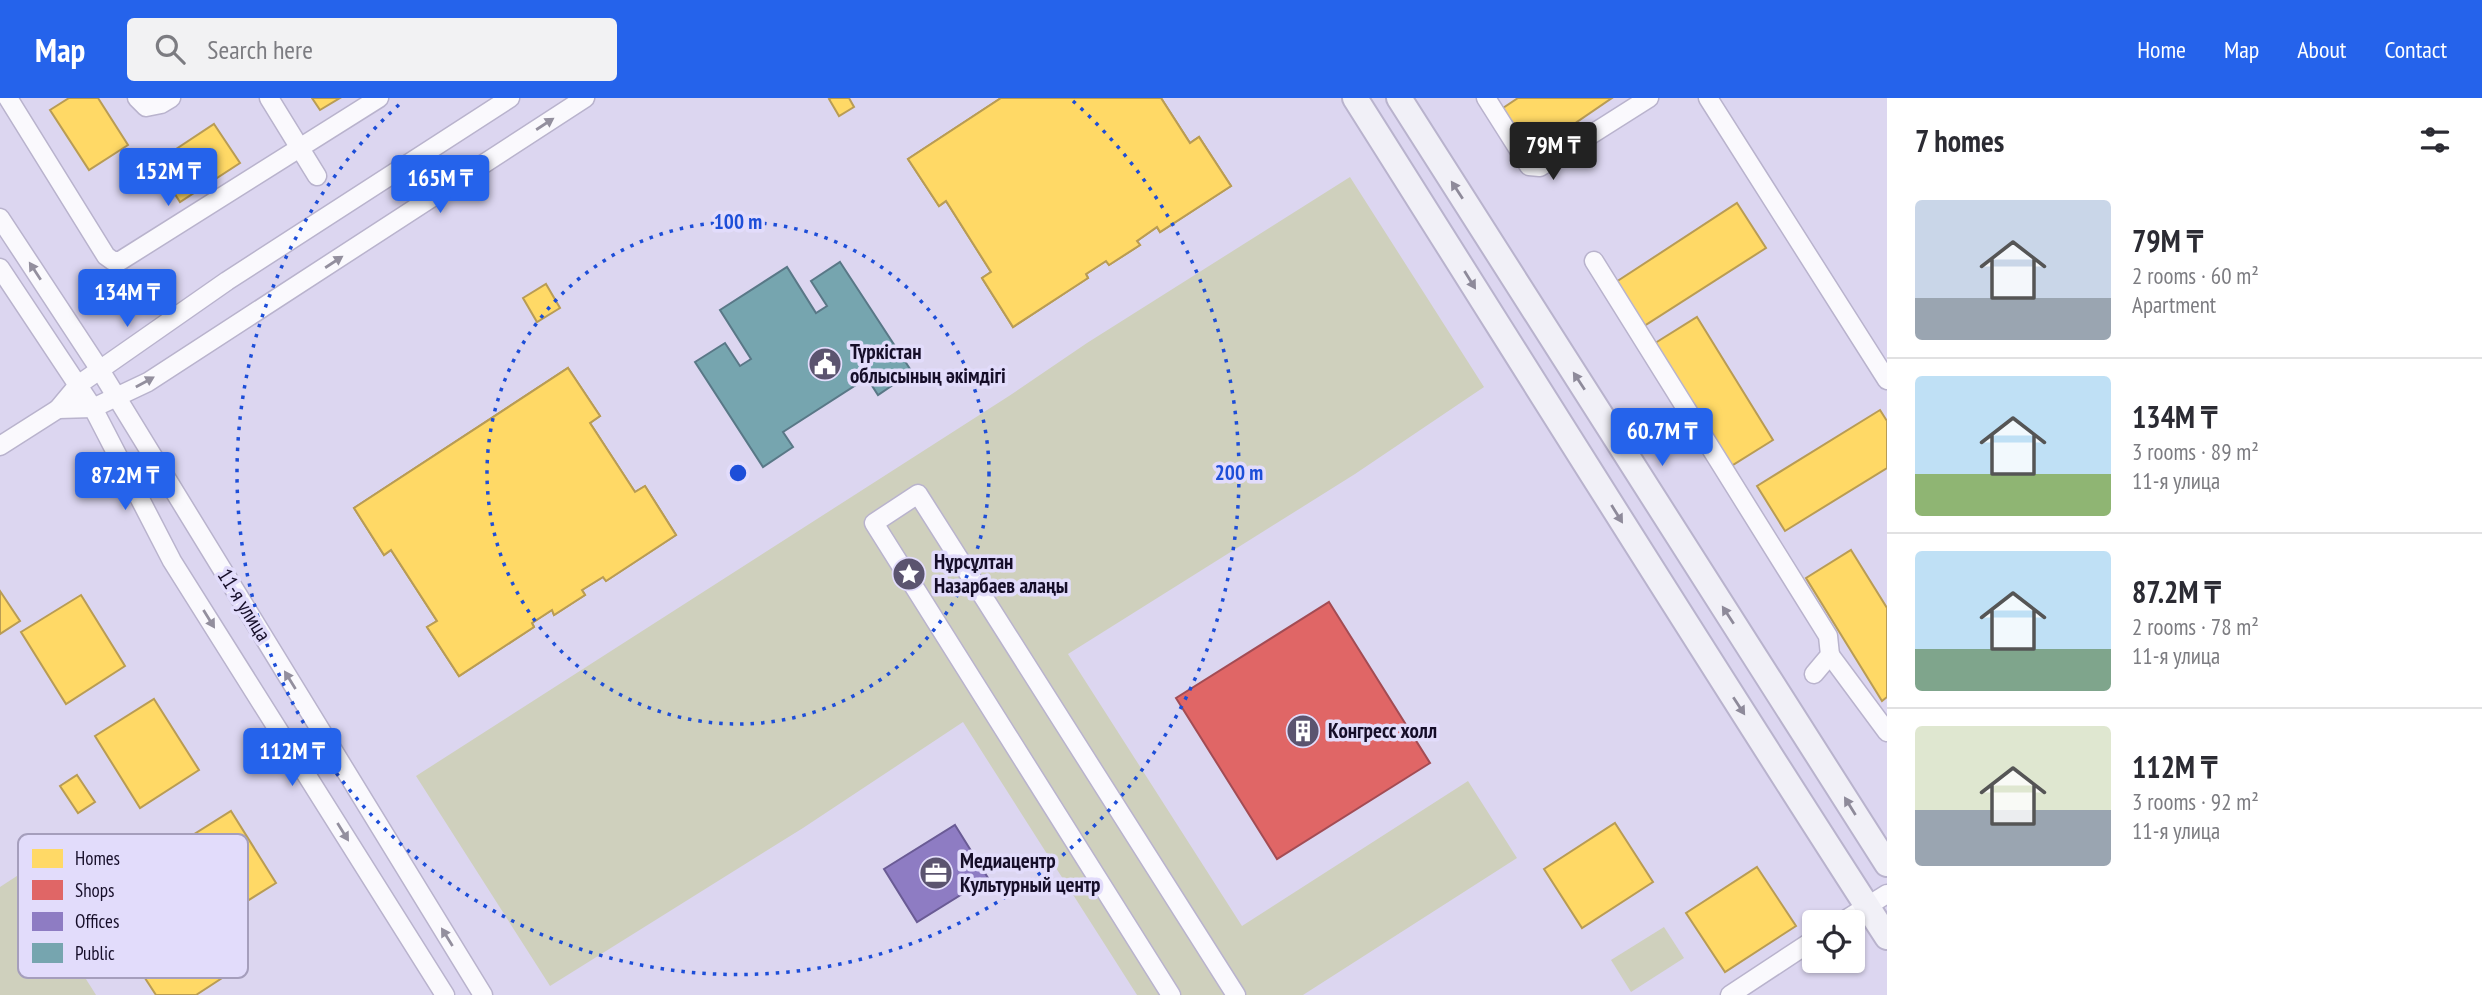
<!DOCTYPE html>
<html lang="en">
<head>
<meta charset="utf-8">
<style>
  :root { --surface:#fff; --page:#f2f2f3; --text:#2b2b33; --muted:#7c7c81; --line:#e1e1e2; --accent:#2563eb }
  body { margin:0; font-family:"PT Sans Narrow",sans-serif; background:var(--page); color:var(--text); height:100vh; display:flex; flex-direction:column; font-size:26px; white-space:nowrap }
  * { box-sizing:border-box; margin:0 }
  p { font-size:23px; color:var(--muted) }
  .icon { flex:none; width:38px; height:38px; fill:none; stroke:currentColor; stroke-width:2; stroke-linecap:round; stroke-linejoin:round }
  .map { position:relative; flex:1; overflow:hidden }
  .drawer { display:flex; flex-direction:column; background:var(--surface); width:595px }
  .drawer>* { flex:none }
  .controls { position:absolute; left:1802px; top:812px; display:grid; gap:14px }
  .controls a { display:grid; place-items:center; width:63px; height:63px; border-radius:7px; background:var(--surface); box-shadow:0 2px 5px #0004; font-size:35px }
  .price { position:absolute; translate:-50% -60px; padding:0 16px; border-radius:7px; background:var(--accent); color:#fff; font-size:23px; line-height:46px; filter:drop-shadow(0 2px 4px #0008) }
  .price::after { content:''; position:absolute; left:50%; top:42px; width:21px; height:16px; margin-left:-10px; background:inherit; clip-path:polygon(0 0,100% 0,50% 100%) }
  .price.selected { background:#222; color:#fff }
  ul { padding:0; list-style:none }
  li { display:flex; align-items:center; gap:21px; height:175px; padding:0 28px }
  li+li { border-top:2px solid var(--line) }
  li span { display:grid; place-items:center; flex:none; width:196px; height:140px; border-radius:7px; color:#555 }
  li>.icon { margin-inline-start:auto }
  span .icon { width:84px; height:84px; fill:#fffc; stroke-width:1 }
  li b { font-size:30px }
  h2 { display:flex; justify-content:space-between; align-items:center; height:84px; padding:0 28px; font-size:30px }
  header { display:flex; align-items:center; gap:42px; box-sizing:border-box; height:98px; padding:0 35px; background:var(--accent); color:#fff }
  header strong { font-size:33px }
  nav { display:flex; gap:38px; margin-inline-start:auto; font-size:24px }
  .search { width:490px; height:63px; background:var(--page); display:flex; align-items:center; gap:18px; box-sizing:border-box; padding:0 24px; border-radius:7px; color:var(--muted); font-size:26px }
  main { display:flex; flex:1; min-height:0 }
  .map>svg:first-child { display:block }
  .green { fill:#cfd0bd }
  .homes { fill:#ffd966; stroke:#b99c54; stroke-width:2; fill-rule:evenodd }
  .shops { fill:#e06666; stroke:#a34c54; stroke-width:2 }
  .offices { fill:#8e7cc3; stroke:#6a5b95; stroke-width:2 }
  .public { fill:#76a5af; stroke:#597887; stroke-width:2 }
  .lines { fill:none; stroke-linecap:round; stroke-linejoin:round }
  .street-casing { stroke:#b9b3cd; stroke-width:21 }
  .secondary-casing { stroke:#b9b3cd; stroke-width:28 }
  .street { stroke:#faf9fd; stroke-width:18 }
  .secondary { stroke:#f1f0f7; stroke-width:24 }
  .oneway { fill:#938f9e }
  .oneway2 { fill:#8e8a9a }
  .ring { fill:none; stroke:#1d4ed8; stroke-width:3.5; stroke-dasharray:3.5 7 }
  .labels { text-anchor:middle; stroke-width:7; stroke-linejoin:round; paint-order:stroke }
  .poi-label { font-size:21px; font-weight:bold; fill:#160e29; stroke:#e2dcfb; text-anchor:start }
  .street-label { font-size:21px; fill:#160e29; stroke:#e2dcfb }
  .key { fill:#e2dcfb; stroke:#a59ebc; stroke-width:2 }
  .key-label { font-size:19px; fill:#160e29 }
  .centre { fill:#1d4ed8; stroke:#e2dcfb; stroke-width:3.5 }
  .ring-label { font-size:21px; text-anchor:middle; font-weight:bold; fill:#1d4ed8; stroke:#e2dcfb; stroke-width:7; stroke-linejoin:round; paint-order:stroke }
</style>
</head>
<body>
<header>
<strong>Map</strong>
<div class="search"><svg class="icon" aria-label="search" viewBox="0 0 24 24"><circle cx="10" cy="10" r="6"/><path d="M15 15l6 6"/></svg>Search here</div>
<nav><a>Home</a><a>Map</a><a>About</a><a>Contact</a></nav>
</header>
<main>
<div class="map">
<svg width="1887" height="897" viewBox="0 0 1887 897">
  <rect width="100%" height="100%" fill="#dcd6f0"/>
  <g class="green">
    <polygon points="1350,79 1484,289 1355,376 1068,556 1242,828 1468,683 1517,760 1303,897 1137,897 963,624 803,730 550,888 416,678 1009,298 1087,245"/>
    <polygon points="20,776 96,897 0,897 0,789"/>
    <polygon points="1664,829 1684,860 1631,894 1611,862"/>
  </g>
  <g class="homes">
    <polygon points="69,0 98,0 128,47 89,72 50,12"/>
    <polygon points="312,0 340,0 320,12"/>
    <polygon points="831,0 849,0 854,9 839,18 829,1"/>
    <path d="M 1001,0 L 1102,0 L 1060,28 L 1107,101 L 1150,72 L 1103,0 L 1161,0 L 1190,45 L 1199,39 L 1231,88 L 1160,134 L 1157,129 L 1137,143 L 1140,147 L 1109,167 L 1106,163 L 1086,176 L 1088,180 L 1013,229 L 982,180 L 991,174 L 946,103 L 939,108 L 908,61 ZM 1035,46 L 1082,119 L 1037,149 L 989,76 Z"/>
    <polygon points="1001,0 1161,0 1190,45 1199,39 1231,88 1160,134 1157,129 1137,143 1140,147 1109,167 1106,163 1086,176 1088,180 1013,229 982,180 991,174 946,103 939,108 908,61"/>
    <polygon points="1518,0 1612,0 1527,58 1497,14"/>
    <polygon points="214,26 240,65 180,104 155,65"/>
    <polygon points="1737,105 1766,150 1644,228 1616,184"/>
    <polygon points="546,186 560,210 537,224 523,200"/>
    <polygon points="1697,219 1773,342 1728,370 1652,247"/>
    <path d="M 568,270 L 600,318 L 590,325 L 635,394 L 645,388 L 676,437 L 606,483 L 603,479 L 582,492 L 585,497 L 554,517 L 552,512 L 532,525 L 534,529 L 459,578 L 427,529 L 437,523 L 391,452 L 384,457 L 354,410 ZM 548,349 L 595,422 L 553,450 L 505,377 ZM 480,395 L 528,468 L 482,498 L 435,425 Z"/>
    <polygon points="568,270 600,318 590,325 635,394 645,388 676,437 606,483 603,479 582,492 585,497 554,517 552,512 532,525 534,529 459,578 427,529 437,523 391,452 384,457 354,410"/>
    <polygon points="1880,312 1887,323 1887,370 1785,433 1757,388"/>
    <polygon points="1851,452 1887,510 1887,599 1882,603 1806,480"/>
    <polygon points="0,493 20,523 0,536"/>
    <polygon points="81,497 125,568 66,606 21,534"/>
    <polygon points="154,601 199,672 140,710 95,638"/>
    <polygon points="77,677 95,704 78,715 60,688"/>
    <polygon points="231,713 276,785 217,822 172,750"/>
    <polygon points="1615,725 1653,784 1582,830 1544,771"/>
    <polygon points="1757,769 1796,828 1725,874 1686,815"/>
    <polygon points="201,810 239,869 196,897 156,897 130,857"/>
  </g>
  <polygon class="shops" points="1329,504 1430,665 1277,761 1176,600"/>
  <polygon class="offices" points="955,727 988,780 917,824 884,771"/>
  <polygon class="public" points="840,164 912,274 878,297 867,280 783,334 793,349 763,369 695,264 725,245 740,268 751,261 720,212 787,169 816,215 827,208 811,183"/>
  <g class="lines">
    <defs>
      <g id="street">
        <polyline points="8,0 106,158 113,163 120,163 379,0"/>
        <polyline points="137,0 146,9 161,6 171,0"/>
        <polyline points="269,0 317,78"/>
        <polyline points="1486,0 1529,68 1540,69 1649,0"/>
        <polyline points="1708,0 1887,282"/>
        <polyline points="0,120 100,272 483,897"/>
        <polyline points="1594,163 1828,538 1830,557 1814,576"/>
        <polyline points="0,170 93,310 172,463 445,897"/>
        <polyline points="58,311 93,310 148,284 585,0"/>
        <polyline points="0,348 58,311 78,287 227,183 510,0"/>
        <polyline points="1830,557 1887,634"/>
        <polyline points="1842,824 1887,796"/>
        <polyline points="1171,897 874,425 918,396 1236,897"/>
        <polyline points="1730,897 1815,841"/>
      </g>
      <g id="secondary">
        <path d="M 1355,0 C 1532,280 1707,561 1887,839"/>
        <polyline points="1399,0 1887,766"/>
      </g>
    </defs>
    <use href="#street" class="street-casing"/>
    <use href="#secondary" class="secondary-casing"/>
    <use href="#street" class="street"/>
    <use href="#secondary" class="secondary"/>
  </g>
  <defs><path id="oneway-solid" d="M-6-.8H1V-3.2L6.5 0L1 3.2V.8H-6Z" transform="scale(1.75)"/></defs>
  <g class="oneway">
    <use href="#oneway-solid" transform="translate(545 26) rotate(-33)"/>
    <use href="#oneway-solid" transform="translate(334 164) rotate(-33)"/>
    <use href="#oneway-solid" transform="translate(35 173) rotate(-123)"/>
    <use href="#oneway-solid" transform="translate(145 284) rotate(-29)"/>
    <use href="#oneway-solid" transform="translate(209 521) rotate(58)"/>
    <use href="#oneway-solid" transform="translate(290 582) rotate(-122)"/>
    <use href="#oneway-solid" transform="translate(343 734) rotate(58)"/>
    <use href="#oneway-solid" transform="translate(447 839) rotate(-122)"/>
  </g>
  <g class="oneway2">
    <use href="#oneway-solid" transform="translate(1457 92) rotate(-123)"/>
    <use href="#oneway-solid" transform="translate(1470 182) rotate(58)"/>
    <use href="#oneway-solid" transform="translate(1579 283) rotate(-123)"/>
    <use href="#oneway-solid" transform="translate(1617 416) rotate(58)"/>
    <use href="#oneway-solid" transform="translate(1728 517) rotate(-123)"/>
    <use href="#oneway-solid" transform="translate(1739 608) rotate(57)"/>
    <use href="#oneway-solid" transform="translate(1850 708) rotate(-122)"/>
  </g>
  <g class="ring">
    <circle cx="738" cy="375" r="251"/>
    <path d="M1073 3A501 501 0 1 1 403 3"/>
  </g>
  <defs>
    <symbol id="civic-disc" viewBox="-11 -11 22 22"><circle r="9.5" fill="#5b546f" stroke="#e2dcfb"/><path d="M-.6-6.5H3V-4.5H.6V-3L4-1V1h2V6H-6V1h2V-1L-.6-3ZM-1.2 2.5V6h2.4V2.5Z" fill="#fff"/></symbol>
    <symbol id="sight-disc" viewBox="-11 -11 22 22"><circle r="9.5" fill="#5b546f" stroke="#e2dcfb"/><path d="M0-6L1.8-2.2L6-1.7L2.9 1.2L3.7 5.4L0 3.3L-3.7 5.4L-2.9 1.2L-6-1.7L-1.8-2.2Z" fill="#fff"/></symbol>
    <symbol id="building-disc" viewBox="-11 -11 22 22"><circle r="9.5" fill="#5b546f" stroke="#e2dcfb"/><path d="M-4-6H4V6H1V3H-1V6H-4ZM-2.5-4.3h1.7v1.8h-1.7ZM.8-4.3h1.7v1.8H.8ZM-2.5-1h1.7V.8h-1.7ZM.8-1h1.7V.8H.8Z" fill="#fff"/></symbol>
    <symbol id="office-disc" viewBox="-11 -11 22 22"><circle r="9.5" fill="#5b546f" stroke="#e2dcfb"/><path d="M-6-3h4V-5.5h4V-3h4V5H-6ZM-1-4.5V-3h2v-1.5ZM-6 0V1H6V0Z" fill="#fff"/></symbol>
  </defs>
  <g fill-rule="evenodd">
    <use href="#civic-disc" x="806" y="247" width="38" height="38"/>
    <use href="#sight-disc" x="890" y="457" width="38" height="38"/>
    <use href="#building-disc" x="1284" y="614" width="38" height="38"/>
    <use href="#office-disc" x="917" y="756" width="38" height="38"/>
  </g>
  <g class="labels">
    <g class="poi-label">
      <text x="850" y="261">Түркістан<tspan x="850" dy="24">облысының әкімдігі</tspan></text>
      <text x="934" y="471">Нұрсұлтан<tspan x="934" dy="24">Назарбаев алаңы</tspan></text>
      <text x="1328" y="640">Конгресс холл</text>
      <text x="960" y="770">Медиацентр<tspan x="960" dy="24">Культурный центр</tspan></text>
    </g>
    <g class="street-label">
      <text transform="translate(244 507) rotate(58)" y="7">11-я улица</text>
    </g>
  </g>
  <rect x="18" y="736" width="230" height="144" rx="10" class="key"/>
  <rect x="32" y="751" width="31" height="19" fill="#ffd966"/>
  <rect x="32" y="782" width="31" height="20" fill="#e06666"/>
  <rect x="32" y="814" width="31" height="19" fill="#8e7cc3"/>
  <rect x="32" y="845" width="31" height="20" fill="#76a5af"/>
  <g class="key-label">
    <text x="75" y="767">Homes</text>
    <text x="75" y="799">Shops</text>
    <text x="75" y="830">Offices</text>
    <text x="75" y="862">Public</text>
  </g>
  <circle cx="738" cy="375" r="10" class="centre"/>
  <g class="ring-label">
    <text x="738" y="131">100 m</text>
    <text x="1239" y="382">200 m</text>
  </g>
</svg>
<div class="controls">
<a><svg class="icon" aria-label="locate" viewBox="0 0 24 24"><circle cx="12" cy="12" r="6"/><path d="M12 2v4M12 18v4M2 12h4M18 12h4"/></svg></a>
</div>
<b class="price selected" style="left:1553px;top:84px">79M ₸</b>
<b class="price" style="left:168px;top:110px">152M ₸</b>
<b class="price" style="left:440px;top:117px">165M ₸</b>
<b class="price" style="left:127px;top:231px">134M ₸</b>
<b class="price" style="left:1662px;top:370px">60.7M ₸</b>
<b class="price" style="left:125px;top:414px">87.2M ₸</b>
<b class="price" style="left:292px;top:690px">112M ₸</b>
</div>
<section class="drawer">
<h2>7 homes<svg class="icon" aria-label="filters" viewBox="0 0 24 24"><path d="M4 7h16M4 17h16"/><circle cx="9" cy="7" r="2"/><circle cx="15" cy="17" r="2"/></svg></h2>
<ul>
<li><span style="background:linear-gradient(#c9d6e8 70%,#9aa5b1 0)"><svg class="icon" aria-label="home" viewBox="0 0 24 24"><path d="M3 11l9-7 9 7M6 9v11h12V9"/></svg></span><div><b>79M ₸</b><p>2 rooms · 60 m²</p><p>Apartment</p></div></li>
<li><span style="background:linear-gradient(#bfe0f5 70%,#8fb573 0)"><svg class="icon" aria-label="home" viewBox="0 0 24 24"><path d="M3 11l9-7 9 7M6 9v11h12V9"/></svg></span><div><b>134M ₸</b><p>3 rooms · 89 m²</p><p>11-я улица</p></div></li>
<li><span style="background:linear-gradient(#bfe0f5 70%,#7fa58c 0)"><svg class="icon" aria-label="home" viewBox="0 0 24 24"><path d="M3 11l9-7 9 7M6 9v11h12V9"/></svg></span><div><b>87.2M ₸</b><p>2 rooms · 78 m²</p><p>11-я улица</p></div></li>
<li><span style="background:linear-gradient(#dfe7d0 60%,#9aa5b1 0)"><svg class="icon" aria-label="home" viewBox="0 0 24 24"><path d="M3 11l9-7 9 7M6 9v11h12V9"/></svg></span><div><b>112M ₸</b><p>3 rooms · 92 m²</p><p>11-я улица</p></div></li>
</ul>
</section>
</main>
</body>
</html>
